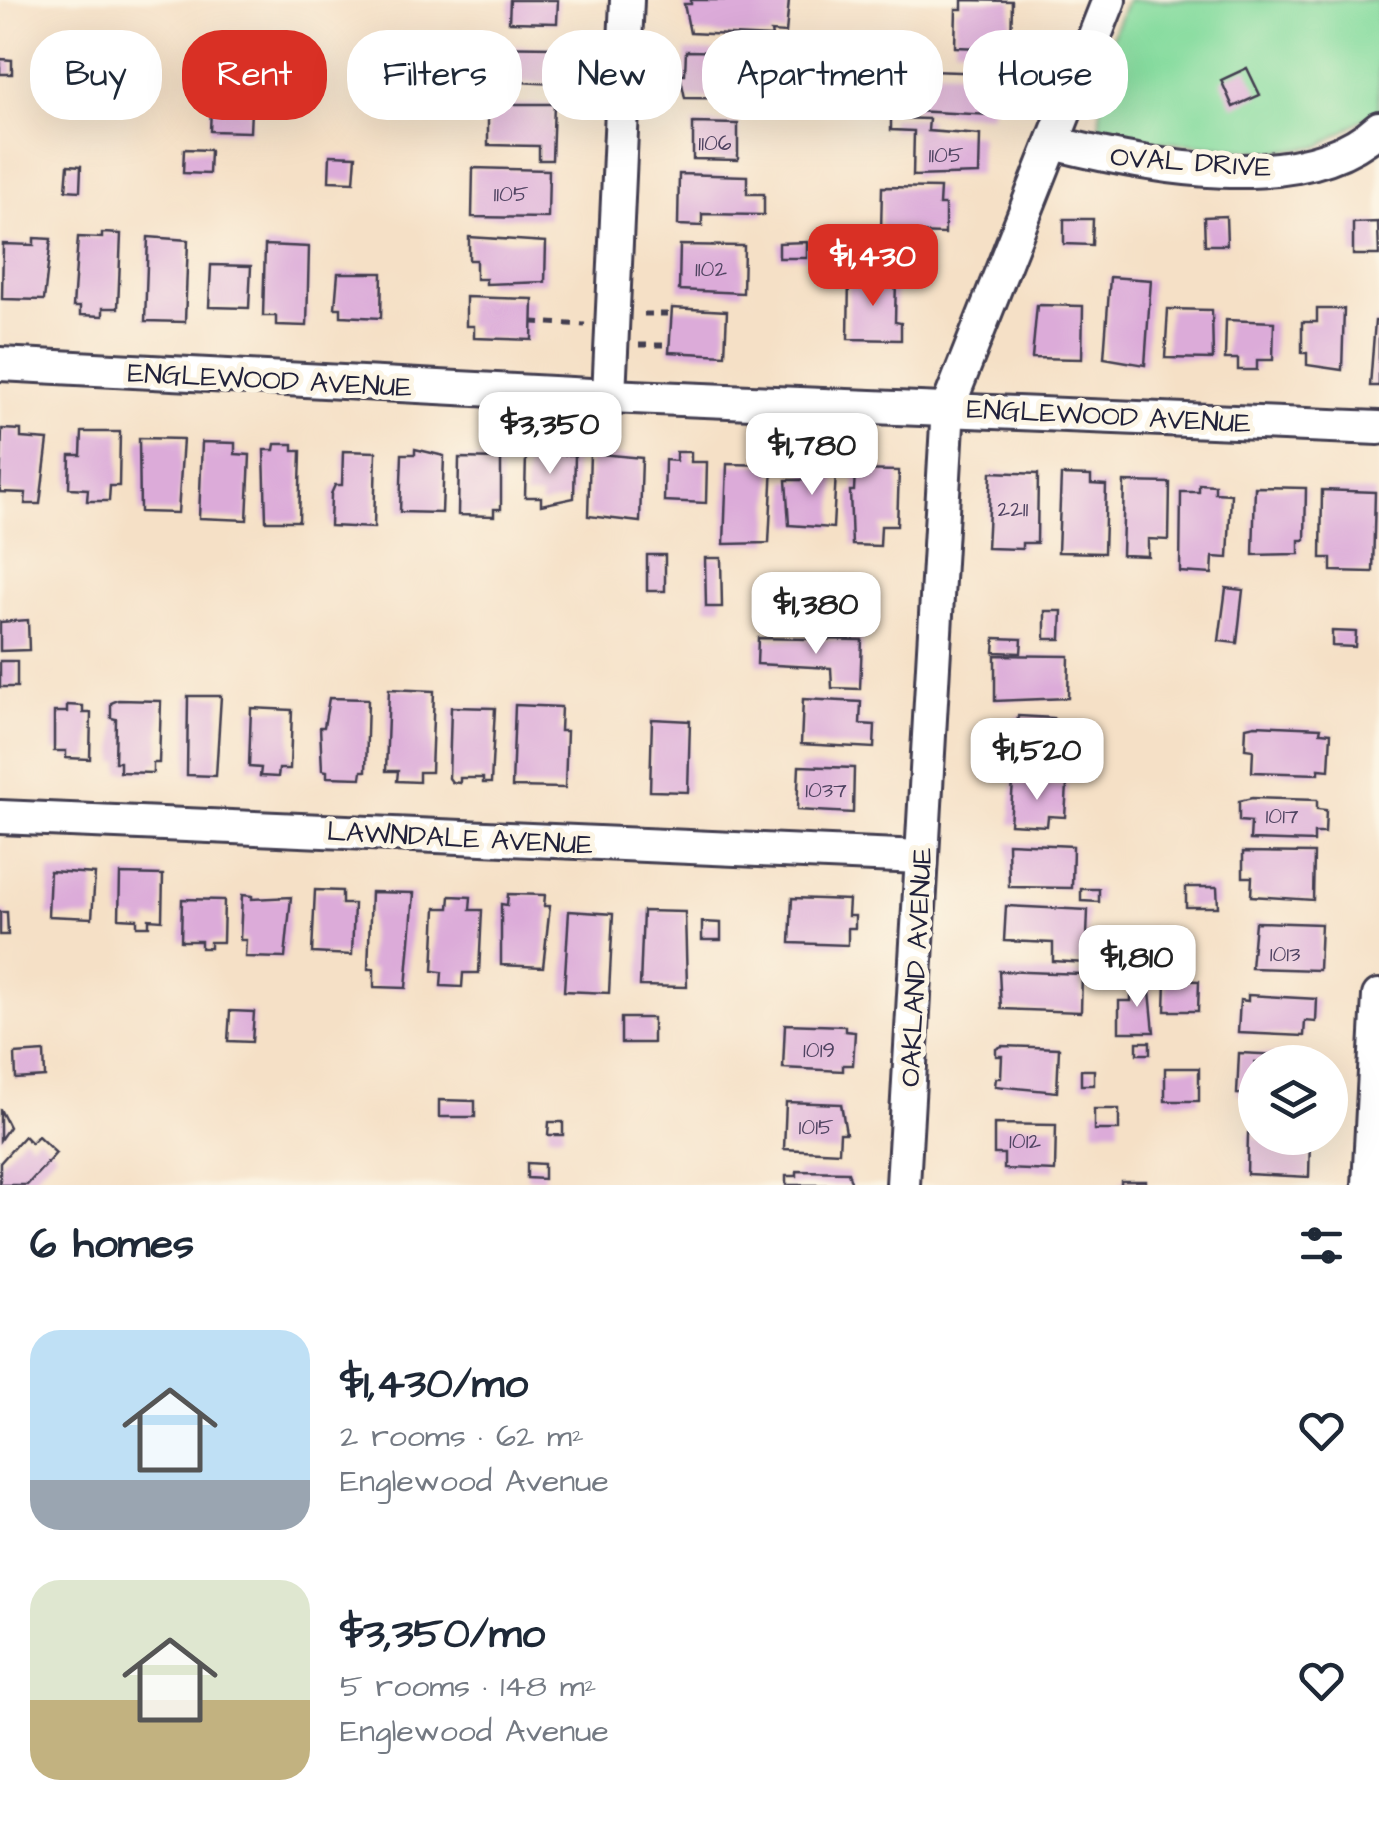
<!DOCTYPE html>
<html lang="en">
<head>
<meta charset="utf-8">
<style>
  :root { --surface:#fff; --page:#f6f6f7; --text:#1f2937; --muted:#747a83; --accent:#d93025 }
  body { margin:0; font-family:"Architects Daughter",sans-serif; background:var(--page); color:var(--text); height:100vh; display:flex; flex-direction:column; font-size:38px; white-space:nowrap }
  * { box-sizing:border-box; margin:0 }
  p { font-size:32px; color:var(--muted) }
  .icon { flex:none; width:55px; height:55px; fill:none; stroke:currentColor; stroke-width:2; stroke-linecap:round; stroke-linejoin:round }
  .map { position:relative; height:1185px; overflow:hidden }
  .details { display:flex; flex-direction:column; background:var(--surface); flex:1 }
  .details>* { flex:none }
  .guide { position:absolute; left:30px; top:30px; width:1320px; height:90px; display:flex; gap:20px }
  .controls { position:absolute; left:1238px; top:1045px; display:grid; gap:20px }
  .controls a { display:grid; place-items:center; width:110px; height:110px; border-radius:50%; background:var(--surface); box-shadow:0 10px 40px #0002; font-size:50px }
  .price { position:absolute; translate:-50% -85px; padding:0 22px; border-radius:20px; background:#fff; color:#222; font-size:32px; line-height:65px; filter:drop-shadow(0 2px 5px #0008) }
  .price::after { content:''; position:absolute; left:50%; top:60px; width:30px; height:22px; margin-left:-15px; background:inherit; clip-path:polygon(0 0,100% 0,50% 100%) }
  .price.on { background:var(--accent); color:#fff }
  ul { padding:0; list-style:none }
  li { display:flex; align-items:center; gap:30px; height:250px; padding:0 30px }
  li span { display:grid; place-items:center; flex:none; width:280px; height:200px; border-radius:30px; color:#555 }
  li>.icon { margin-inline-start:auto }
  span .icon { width:120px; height:120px; fill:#fffc; stroke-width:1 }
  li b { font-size:42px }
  h2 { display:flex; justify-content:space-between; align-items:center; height:120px; padding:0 30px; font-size:42px }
  .tag { padding:0 35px; border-radius:40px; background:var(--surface); box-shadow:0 10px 40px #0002; font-size:35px; line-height:90px }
  .tag.on { background:var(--accent); color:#fff }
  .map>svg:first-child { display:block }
  .green { fill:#86dc9f; stroke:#547f6d; stroke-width:2.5 }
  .building { fill:#dcabd9 }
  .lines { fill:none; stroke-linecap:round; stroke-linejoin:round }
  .minor-casing { stroke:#423e50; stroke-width:38 }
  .path { stroke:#423e50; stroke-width:5; stroke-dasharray:8 8; stroke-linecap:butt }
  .minor { stroke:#fff; stroke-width:32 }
  .labels { text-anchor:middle; stroke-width:10; stroke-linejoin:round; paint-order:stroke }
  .number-label { font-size:22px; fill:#504462 }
  .street-label { font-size:28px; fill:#22223b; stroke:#fcf5e5 }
</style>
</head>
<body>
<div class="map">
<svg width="1379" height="1185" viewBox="0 0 1379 1185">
  <rect width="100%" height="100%" fill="#fcf5e5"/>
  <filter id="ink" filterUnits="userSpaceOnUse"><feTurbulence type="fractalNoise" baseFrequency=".01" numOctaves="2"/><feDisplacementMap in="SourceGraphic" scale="20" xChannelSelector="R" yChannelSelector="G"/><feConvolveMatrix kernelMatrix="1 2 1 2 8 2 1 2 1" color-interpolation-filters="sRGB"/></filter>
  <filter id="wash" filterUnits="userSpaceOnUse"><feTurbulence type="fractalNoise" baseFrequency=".0048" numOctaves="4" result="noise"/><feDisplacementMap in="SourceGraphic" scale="40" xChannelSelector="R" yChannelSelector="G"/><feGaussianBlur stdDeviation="2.25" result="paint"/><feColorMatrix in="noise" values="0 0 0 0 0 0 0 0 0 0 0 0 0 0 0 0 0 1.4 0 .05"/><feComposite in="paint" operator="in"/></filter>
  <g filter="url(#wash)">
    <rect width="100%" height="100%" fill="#f5e0c6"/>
    <polygon class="green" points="1127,0 1379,0 1379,109 1320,146 1270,152 1099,136 1103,59"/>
    <g id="blocks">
      <g class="building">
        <polygon points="510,0 558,0 557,23 509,22"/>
        <polygon points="691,0 789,0 786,33 771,32 772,37 690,33 684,4 691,4"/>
        <polygon points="962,0 1012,1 1011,49 955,47 956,9 962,9"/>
        <rect x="894" y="38" width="25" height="13"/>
        <polygon points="483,46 555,47 554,84 482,80"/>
        <polygon points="686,51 781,53 780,99 685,98 680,74 685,74"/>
        <polygon points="0,59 12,60 12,74 0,74"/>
        <rect x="891" y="60" width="28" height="12"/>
        <polygon points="1247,68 1260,95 1233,107 1221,80"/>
        <polygon points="928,71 992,73 991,115 914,111 915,82 928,83"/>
        <polygon points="212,85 252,87 250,132 210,131"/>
        <polygon points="488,104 554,104 552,160 539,160 539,146 488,145"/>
        <polygon points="891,118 929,119 928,131 980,135 979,174 913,176 914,131 891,130"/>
        <polygon points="693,123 738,124 738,160 693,159"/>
        <polygon points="184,149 210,150 209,174 183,173"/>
        <polygon points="330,155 356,156 354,182 329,181"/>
        <polygon points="68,165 81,166 80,191 66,190"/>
        <polygon points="473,168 549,170 548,218 472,217"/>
        <polygon points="679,174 747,176 747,194 764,194 764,215 702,214 702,226 678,225"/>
        <polygon points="882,187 940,188 939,205 945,205 945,234 881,232"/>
        <polygon points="1226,216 1227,245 1205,245 1204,217"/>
        <polygon points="1064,219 1093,219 1092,245 1064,244"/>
        <polygon points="1378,222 1379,255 1353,255 1353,223"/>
        <polygon points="102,233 121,234 118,308 103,308 103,316 80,315 80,307 73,307 78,237 102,238"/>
        <polygon points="148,237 188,240 185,322 145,321"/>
        <polygon points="469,237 546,242 545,282 486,284 486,279 476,279 476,260 469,260"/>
        <polygon points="34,238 51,239 44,300 2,299 3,244 34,245"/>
        <polygon points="807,242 807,258 779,258 779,243"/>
        <polygon points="265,245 309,247 307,326 276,325 276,316 263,316"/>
        <polygon points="680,245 744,246 743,293 679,290"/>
        <polygon points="211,265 251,266 249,308 209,307"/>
        <polygon points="338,273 382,273 381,318 341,316 341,308 335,308"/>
        <polygon points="849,276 896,277 895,322 901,323 901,340 848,339"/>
        <polygon points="1110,277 1151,280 1145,365 1104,358"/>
        <polygon points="466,297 533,299 532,340 474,338 474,326 466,326"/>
        <polygon points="1037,305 1083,306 1082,359 1032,358"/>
        <polygon points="672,308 727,311 725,355 669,352"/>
        <polygon points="1168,309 1212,310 1213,359 1165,358"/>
        <polygon points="1317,309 1344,309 1342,370 1307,365 1307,353 1302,353 1302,322 1317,322"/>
        <polygon points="1226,320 1274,322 1273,360 1257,360 1257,370 1238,370 1238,359 1225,359"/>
        <polygon points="1375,321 1379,321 1379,386 1370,386"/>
        <polygon points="2,429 21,430 21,438 48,440 40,504 25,504 26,493 0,492"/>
        <polygon points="82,432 120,432 119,486 110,486 109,501 87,501 88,489 69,488 70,455 81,455"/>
        <polygon points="139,438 183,439 178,513 140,512"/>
        <polygon points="202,442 235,443 235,454 250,455 247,520 199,518"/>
        <polygon points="275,444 293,444 293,451 301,451 299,521 266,521 264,450 274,450"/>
        <polygon points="415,449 444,456 442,513 400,512 402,454 415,454"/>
        <polygon points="343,451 376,452 374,528 330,526 331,494 335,485 342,485"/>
        <polygon points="676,452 691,452 691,462 707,462 706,503 664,501 665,460 676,461"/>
        <polygon points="590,453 642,458 640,522 588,516"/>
        <polygon points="526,454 575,455 574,498 541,505 541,497 525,497"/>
        <polygon points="459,458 501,459 501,509 494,509 494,516 458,515"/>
        <polygon points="804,463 822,464 821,471 836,472 833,528 789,525 786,480 803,480"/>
        <polygon points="727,464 773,465 769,543 724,544"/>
        <polygon points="855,470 899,471 897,526 881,526 880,546 852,545 850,491 854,491"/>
        <polygon points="991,472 1038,474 1037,543 1022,543 1022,549 987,548"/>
        <polygon points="1061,475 1091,476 1091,484 1106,485 1104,553 1058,552"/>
        <polygon points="1124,482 1170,483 1169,540 1148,539 1148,556 1122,555"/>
        <polygon points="1199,484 1215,485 1215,493 1231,494 1228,558 1213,557 1212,574 1180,572 1181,492 1199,492"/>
        <polygon points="1255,487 1306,488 1305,540 1299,540 1299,554 1253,555"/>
        <polygon points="1322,490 1375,492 1373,572 1331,571 1331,558 1321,558"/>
        <rect x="647" y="555" width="18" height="36"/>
        <polygon points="705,558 721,558 722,607 706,607"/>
        <polygon points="1226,588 1243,590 1237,643 1219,641"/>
        <polygon points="1045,611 1062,611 1061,639 1045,639"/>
        <polygon points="28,620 29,650 0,651 0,622"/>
        <polygon points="1332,631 1356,632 1355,647 1332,646"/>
        <polygon points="758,638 862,640 860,689 832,688 831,668 757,664"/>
        <polygon points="995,638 1022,639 1021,653 994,652"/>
        <polygon points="995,655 1069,656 1068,698 995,701"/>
        <rect x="0" y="661" width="17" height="26"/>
        <polygon points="389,689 434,691 431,772 419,772 419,782 397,781 398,771 386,771"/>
        <polygon points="188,696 221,696 216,776 187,775"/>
        <polygon points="329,698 368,699 366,771 362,771 361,778 327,777 327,771 322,770 320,727 324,727"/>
        <polygon points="803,699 861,702 860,724 875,725 874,748 801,744"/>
        <polygon points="118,700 161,701 159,763 153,763 153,773 120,772 120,762 115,762 116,719 111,718 111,703"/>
        <polygon points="67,705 83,706 83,713 91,713 90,759 66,758 66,751 54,751 54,712 67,712"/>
        <polygon points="515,705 561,707 560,731 567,731 565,788 512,787"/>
        <polygon points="451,707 495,708 491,783 483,783 483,778 460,778 460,783 452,782 449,778"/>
        <polygon points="251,708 292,710 290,769 279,769 278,777 260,776 261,768 249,767"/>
        <polygon points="1018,716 1053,718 1057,722 1056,764 1007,762 1009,740 1016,740"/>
        <polygon points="652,719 690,721 688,792 650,791"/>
        <polygon points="1255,725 1321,728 1320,732 1331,733 1329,770 1319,769 1319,774 1252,772 1253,750 1245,749 1246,727"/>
        <polygon points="799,766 854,768 853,813 797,810"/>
        <polygon points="1013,782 1067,785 1065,817 1048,816 1047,826 1010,824"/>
        <polygon points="1252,798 1317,800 1317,809 1326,810 1325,833 1314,833 1314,842 1250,840 1251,822 1239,821 1239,801"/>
        <polygon points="1008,843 1073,846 1072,888 1009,887"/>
        <polygon points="1243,852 1314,853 1313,900 1251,896 1252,877 1243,877"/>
        <polygon points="50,871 95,874 92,918 48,916"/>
        <polygon points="120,874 163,875 162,920 149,919 149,926 137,926 137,919 119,918"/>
        <polygon points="1186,887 1217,887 1218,907 1186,907"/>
        <polygon points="1081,889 1099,889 1099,902 1081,901"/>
        <polygon points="315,890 342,891 342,904 354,904 352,955 312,953"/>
        <polygon points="371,892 414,893 406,988 374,987 374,969 368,969"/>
        <polygon points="508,894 545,895 544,906 550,906 543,967 501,965 501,904 507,905"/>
        <polygon points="242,895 252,896 252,899 291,897 285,958 245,957 246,940 240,940"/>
        <polygon points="450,896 471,897 470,910 482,910 479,973 463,973 462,987 441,986 442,972 433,971 436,908 449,908"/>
        <polygon points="792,898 849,900 848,916 855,916 855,928 848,928 848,945 790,943"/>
        <polygon points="182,899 224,900 223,942 210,942 210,948 201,948 201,941 181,941"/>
        <polygon points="1006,906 1088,910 1086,963 1053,961 1053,943 1004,941"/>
        <polygon points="569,911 613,914 609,993 564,991"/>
        <polygon points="643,911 685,912 687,987 640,986"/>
        <polygon points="0,912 7,912 8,935 0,935"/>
        <polygon points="702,922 721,923 721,940 702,940"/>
        <polygon points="1255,922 1321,924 1319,970 1251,968"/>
        <polygon points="999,971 1082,974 1081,1012 1001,1009"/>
        <polygon points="1131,980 1149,981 1154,1032 1119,1032 1119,1001 1131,1001"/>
        <polygon points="1166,980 1199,981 1198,1011 1165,1011"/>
        <polygon points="1248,995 1317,999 1316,1022 1305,1021 1304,1036 1238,1033 1240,1000 1248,1001"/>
        <polygon points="230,1011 254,1012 252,1042 228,1041"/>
        <rect x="621" y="1018" width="32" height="25"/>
        <polygon points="785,1024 845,1026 845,1031 855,1032 853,1065 843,1065 843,1071 783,1068"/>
        <rect x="1137" y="1042" width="13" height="12"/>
        <polygon points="1002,1046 1059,1048 1057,1092 995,1086 996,1078 1001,1078 1002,1056 996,1056 996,1049"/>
        <polygon points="44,1052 45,1077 16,1079 15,1054"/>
        <polygon points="1239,1053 1303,1056 1302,1062 1255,1062 1255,1095 1237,1094"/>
        <rect x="1165" y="1068" width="34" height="33"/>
        <rect x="1081" y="1070" width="13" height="15"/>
        <polygon points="439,1100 475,1101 475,1117 439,1117"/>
        <polygon points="786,1102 841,1104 846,1133 840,1133 839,1152 784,1149"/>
        <polygon points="0,1109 9,1127 0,1140"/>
        <rect x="1094" y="1109" width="25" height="21"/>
        <polygon points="549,1122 563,1122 563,1135 548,1135"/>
        <polygon points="994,1124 1056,1125 1055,1171 1004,1169 1004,1154 994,1154"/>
        <polygon points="1248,1133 1255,1133 1255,1138 1310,1138 1309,1177 1247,1174"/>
        <polygon points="24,1136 31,1143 38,1136 56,1153 27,1185 0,1185 0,1163"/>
        <polygon points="527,1163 544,1164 544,1179 527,1178"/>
        <polygon points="797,1171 848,1172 852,1185 786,1185 786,1176 797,1176"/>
        <rect x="1121" y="1181" width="25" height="4"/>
      </g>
    </g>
  </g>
  <g filter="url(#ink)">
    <use href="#blocks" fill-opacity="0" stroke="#423e50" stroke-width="2.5"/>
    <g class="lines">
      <defs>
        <g id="minor">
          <path d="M 1053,143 C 1145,166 1302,199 1379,128"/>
          <polyline points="0,364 609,396 1379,428"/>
          <polyline points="609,396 627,0"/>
          <polyline points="0,817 921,857"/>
          <polyline points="903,1185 948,407 1109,0"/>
          <polyline points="1369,1185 1379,996"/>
        </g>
      </defs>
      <use href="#minor" class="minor-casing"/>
      <g class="path">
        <polyline points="644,314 671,314"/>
        <polyline points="533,322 585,325"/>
        <polyline points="639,345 669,345"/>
      </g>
      <use href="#minor" class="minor"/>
    </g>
  </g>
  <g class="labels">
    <g class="number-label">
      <text x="715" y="150">1106</text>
      <text x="946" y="162">1105</text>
      <text x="511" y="201">1105</text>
      <text x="711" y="276">1102</text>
      <text x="1013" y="516">2211</text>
      <text x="826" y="797">1037</text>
      <text x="1282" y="823">1017</text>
      <text x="1285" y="961">1013</text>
      <text x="819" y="1057">1019</text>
      <text x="816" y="1134">1015</text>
      <text x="1025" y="1148">1012</text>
    </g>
    <g class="street-label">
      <text transform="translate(1191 161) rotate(4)" y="10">OVAL DRIVE</text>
      <text transform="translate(270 379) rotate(3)" y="10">ENGLEWOOD AVENUE</text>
      <text transform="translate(1109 415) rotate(3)" y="10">ENGLEWOOD AVENUE</text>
      <text transform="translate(460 837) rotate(3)" y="10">LAWNDALE AVENUE</text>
      <text transform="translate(915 967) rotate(-87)" y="10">OAKLAND AVENUE</text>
    </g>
  </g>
</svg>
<div class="controls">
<a><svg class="icon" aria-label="layers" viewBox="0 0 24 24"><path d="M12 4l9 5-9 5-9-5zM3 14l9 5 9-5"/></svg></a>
</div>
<b class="price on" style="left:873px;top:309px">$1,430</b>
<b class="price" style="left:550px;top:477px">$3,350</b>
<b class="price" style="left:812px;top:498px">$1,780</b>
<b class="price" style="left:816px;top:657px">$1,380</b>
<b class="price" style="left:1037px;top:803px">$1,520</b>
<b class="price" style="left:1137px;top:1010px">$1,810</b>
<div class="guide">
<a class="tag">Buy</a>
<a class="tag on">Rent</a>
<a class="tag">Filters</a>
<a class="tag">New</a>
<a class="tag">Apartment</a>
<a class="tag">House</a>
</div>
</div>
<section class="details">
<h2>6 homes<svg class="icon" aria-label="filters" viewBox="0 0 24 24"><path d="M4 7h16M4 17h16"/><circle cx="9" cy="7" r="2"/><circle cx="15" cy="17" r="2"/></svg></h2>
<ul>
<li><span style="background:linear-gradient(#bfe0f5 75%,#9aa5b1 0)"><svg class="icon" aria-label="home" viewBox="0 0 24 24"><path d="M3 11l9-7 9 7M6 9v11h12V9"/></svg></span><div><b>$1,430/mo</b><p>2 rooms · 62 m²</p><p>Englewood Avenue</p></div><svg class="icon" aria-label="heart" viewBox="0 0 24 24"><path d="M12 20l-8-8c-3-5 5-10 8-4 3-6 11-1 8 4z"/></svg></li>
<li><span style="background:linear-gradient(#dfe7d0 60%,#c2b280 0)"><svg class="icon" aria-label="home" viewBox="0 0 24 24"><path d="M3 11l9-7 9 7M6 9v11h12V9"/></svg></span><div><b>$3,350/mo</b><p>5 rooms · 148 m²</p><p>Englewood Avenue</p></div><svg class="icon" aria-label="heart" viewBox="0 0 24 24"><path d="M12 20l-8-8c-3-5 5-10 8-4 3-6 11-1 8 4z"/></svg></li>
</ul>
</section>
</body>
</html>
